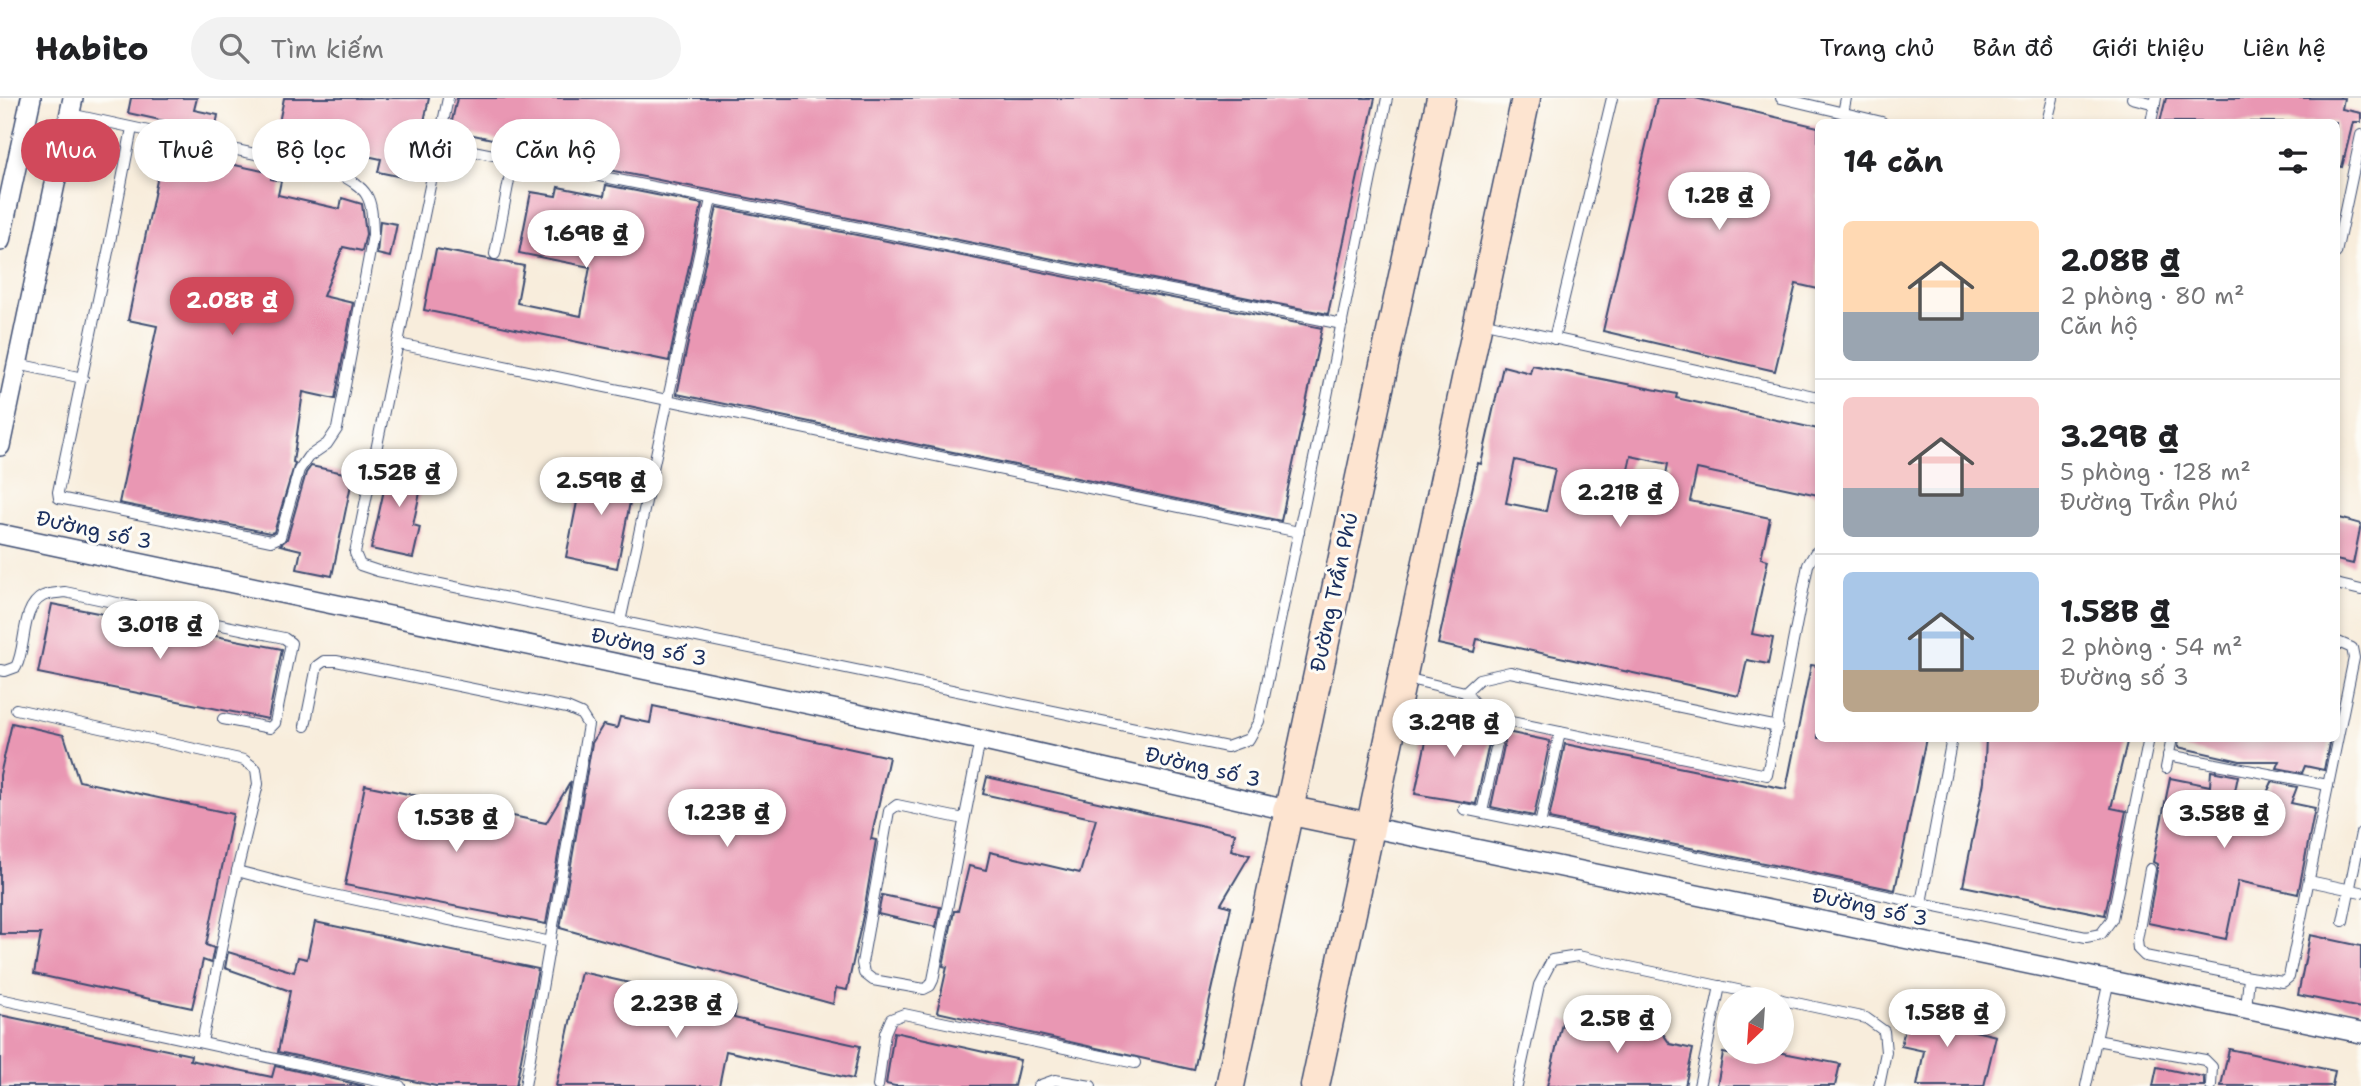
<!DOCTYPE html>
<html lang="vi">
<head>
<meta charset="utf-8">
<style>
  :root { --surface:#fff; --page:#f2f2f2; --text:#202124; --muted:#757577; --line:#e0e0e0; --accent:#d1495b }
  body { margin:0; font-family:"Shantell Sans",sans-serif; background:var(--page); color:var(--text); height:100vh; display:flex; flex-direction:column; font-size:26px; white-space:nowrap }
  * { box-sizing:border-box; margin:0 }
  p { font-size:23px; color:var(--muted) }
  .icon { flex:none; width:38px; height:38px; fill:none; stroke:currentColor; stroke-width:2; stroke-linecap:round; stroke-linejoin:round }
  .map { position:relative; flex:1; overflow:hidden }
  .details { position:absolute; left:1815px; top:21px; width:525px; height:623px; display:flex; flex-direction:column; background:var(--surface); border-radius:10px; box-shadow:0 4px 10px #0003 }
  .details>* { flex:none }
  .banner { position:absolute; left:21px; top:21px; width:665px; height:63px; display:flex; gap:14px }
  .needle { width:46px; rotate:205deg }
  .buttons { position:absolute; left:1717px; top:889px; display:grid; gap:14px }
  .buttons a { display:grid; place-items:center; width:77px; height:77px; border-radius:50%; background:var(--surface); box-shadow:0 4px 10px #0003; font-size:35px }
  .price { position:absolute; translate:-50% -60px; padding:0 16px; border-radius:24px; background:#fff; color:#222; font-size:23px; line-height:46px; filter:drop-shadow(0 2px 4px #0008) }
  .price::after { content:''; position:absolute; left:50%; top:42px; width:21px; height:16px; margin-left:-10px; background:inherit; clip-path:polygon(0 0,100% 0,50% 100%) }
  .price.current { background:var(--accent); color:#fff }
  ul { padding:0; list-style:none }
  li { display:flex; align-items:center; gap:21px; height:175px; padding:0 28px }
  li+li { border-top:2px solid var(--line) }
  li span { display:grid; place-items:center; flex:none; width:196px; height:140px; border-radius:10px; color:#555 }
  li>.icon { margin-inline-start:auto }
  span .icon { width:84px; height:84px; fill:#fffc; stroke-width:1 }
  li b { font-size:30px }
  h2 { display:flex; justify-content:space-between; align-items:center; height:84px; padding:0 28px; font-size:30px }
  .pill { padding:0 24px; border-radius:32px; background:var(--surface); box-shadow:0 4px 10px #0003; font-size:24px; line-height:63px }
  .pill.current { background:var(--accent); color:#fff }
  header { display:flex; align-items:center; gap:42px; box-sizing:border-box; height:98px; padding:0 35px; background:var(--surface); border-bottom:2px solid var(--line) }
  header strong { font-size:33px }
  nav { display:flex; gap:38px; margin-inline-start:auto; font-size:24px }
  .search { width:490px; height:63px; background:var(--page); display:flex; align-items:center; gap:18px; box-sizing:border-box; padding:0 24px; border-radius:38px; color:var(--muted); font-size:26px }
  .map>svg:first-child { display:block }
  .building { fill:#e997b3; fill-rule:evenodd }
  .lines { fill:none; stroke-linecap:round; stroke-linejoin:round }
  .lane-casing { stroke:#3c4c71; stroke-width:12 }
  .street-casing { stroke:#3c4c71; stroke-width:22 }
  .secondary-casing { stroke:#3c4c71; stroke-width:31 }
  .lane { stroke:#fff; stroke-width:10 }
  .street { stroke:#fff; stroke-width:19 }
  .secondary { stroke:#fde4d0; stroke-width:28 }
  .labels { text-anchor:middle; stroke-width:6; stroke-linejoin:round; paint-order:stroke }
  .street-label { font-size:21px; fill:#1b2f5e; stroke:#fdfcf7 }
</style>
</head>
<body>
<header>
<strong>Habito</strong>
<div class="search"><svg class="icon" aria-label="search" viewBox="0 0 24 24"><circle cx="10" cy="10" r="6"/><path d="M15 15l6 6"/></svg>Tìm kiếm</div>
<nav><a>Trang chủ</a><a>Bản đồ</a><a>Giới thiệu</a><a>Liên hệ</a></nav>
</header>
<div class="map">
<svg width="2361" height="988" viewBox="0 0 2361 988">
  <rect width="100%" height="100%" fill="#fdfcf7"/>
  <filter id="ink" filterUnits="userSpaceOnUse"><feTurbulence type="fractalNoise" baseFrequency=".0143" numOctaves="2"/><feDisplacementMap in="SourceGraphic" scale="14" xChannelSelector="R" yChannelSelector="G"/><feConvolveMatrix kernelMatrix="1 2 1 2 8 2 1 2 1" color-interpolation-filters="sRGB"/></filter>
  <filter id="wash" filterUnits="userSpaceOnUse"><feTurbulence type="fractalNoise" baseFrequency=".00686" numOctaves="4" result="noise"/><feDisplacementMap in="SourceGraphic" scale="28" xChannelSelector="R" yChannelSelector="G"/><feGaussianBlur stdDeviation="1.57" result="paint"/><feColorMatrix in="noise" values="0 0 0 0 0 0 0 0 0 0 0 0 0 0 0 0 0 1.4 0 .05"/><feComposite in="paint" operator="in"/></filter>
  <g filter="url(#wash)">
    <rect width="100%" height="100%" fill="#f8eddc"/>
    <g id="blocks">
      <g class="building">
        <polygon points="131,0 197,0 194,12 218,17 214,39 168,30 169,24 128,15"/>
        <polygon points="284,0 429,0 412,81 378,74 381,61 343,53 341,58 275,44"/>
        <polygon points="457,0 1375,0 1328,216 609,72 610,66 450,32"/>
        <polygon points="1657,0 1695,0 1818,29 1818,191 1796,186 1775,273 1603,233"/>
        <polygon points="2166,0 2344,0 2342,11 2361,15 2361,24 2353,24 2342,69 2336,68 2336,24 2160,24"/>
        <polygon points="165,44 211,54 211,62 272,75 271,81 281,83 278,97 340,111 342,100 362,106 366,136 362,153 343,149 323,198 353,205 335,301 303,294 293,364 295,365 274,434 270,435 119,405 157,228 128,222"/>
        <polygon points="606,87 702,106 669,263 424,212 436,151 524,168 517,205 581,218 590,169 519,155 531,94 556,98 558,89 604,98"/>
        <polygon points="717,109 1322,230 1281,423 677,296"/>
        <polygon points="380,123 397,126 390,159 377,156"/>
        <path d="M 1532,267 L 1677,296 L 1676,300 L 1818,331 L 1818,397 L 1697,371 L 1690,403 L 1770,420 L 1761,460 L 1768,462 L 1752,536 L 1773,540 L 1768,566 L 1747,562 L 1739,598 L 1477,541 L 1474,554 L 1438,546 L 1478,365 L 1481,366 L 1503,268 L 1530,275 ZM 1631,358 L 1668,366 L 1662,397 L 1624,389 ZM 1515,362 L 1555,371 L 1546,413 L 1506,405 Z"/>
        <polygon points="391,360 426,367 413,427 420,429 413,460 371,451"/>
        <polygon points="311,368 353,377 332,478 297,471 301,452 280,447 287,441 306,375"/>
        <polygon points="584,369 635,379 617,470 566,459"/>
        <polygon points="2336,419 2361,426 2353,466 2336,462"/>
        <polygon points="52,506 282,551 268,621 38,575"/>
        <polygon points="1811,567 1818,568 1818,640 1926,640 1895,792 1549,721 1565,646 1786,691"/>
        <polygon points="653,608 889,659 871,741 876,742 864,813 847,892 836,890 833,906 560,830 592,645 603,627 617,630 620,619 650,625"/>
        <polygon points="1432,614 1493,627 1476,706 1415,696"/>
        <polygon points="12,625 64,637 79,683 233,716 206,847 214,850 211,865 203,862 192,910 34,876 41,836 0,836 0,677"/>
        <polygon points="1507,634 1550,643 1534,718 1491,709"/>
        <polygon points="1986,640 2128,640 2111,710 2126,713 2105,817 1963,788 1984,684"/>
        <polygon points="2179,640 2330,640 2324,672 2305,668 2302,675 2277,670 2280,663 2240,663 2178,649"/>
        <polygon points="2211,673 2238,678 2235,693 2265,699 2272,684 2297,689 2291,705 2315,710 2298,796 2238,783 2226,841 2148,825 2157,772 2157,766 2153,764 2170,680 2210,688"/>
        <polygon points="987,679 1235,735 1231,752 1250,757 1221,806 1231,809 1194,972 937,914 947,869 943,868 954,813 958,813 969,768 986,772 990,754 1080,775 1096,721 983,696"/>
        <polygon points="571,683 546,826 345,787 365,687 546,725"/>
        <polygon points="882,797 940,809 936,829 878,816"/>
        <polygon points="315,824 538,871 516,988 436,988 278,954 290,893 225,870 228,854 294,874 298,859 307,861"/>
        <polygon points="2310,837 2361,848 2361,910 2298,897"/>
        <polygon points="581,874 736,909 734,920 860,948 853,981 726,953 719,988 556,988"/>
        <polygon points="1912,900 1941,907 1937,924 1996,938 1984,988 1917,988 1924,953 1901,948"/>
        <polygon points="1595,915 1659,930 1670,946 1693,951 1685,988 1547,988 1563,921 1581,925"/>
        <polygon points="0,917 191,957 190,962 272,979 275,968 365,988 0,988"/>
        <polygon points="894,934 1020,962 1014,988 895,988 886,986"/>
        <polygon points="2229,951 2335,973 2332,988 2221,988"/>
        <polygon points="1759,954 1778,954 1840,966 1835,988 1717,988 1723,955 1758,962"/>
        <polygon points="2157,969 2204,979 2204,988 2153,988"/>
      </g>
    </g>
  </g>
  <g filter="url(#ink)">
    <use href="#blocks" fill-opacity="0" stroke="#3c4c71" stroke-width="2"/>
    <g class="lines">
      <defs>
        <g id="lane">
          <polyline points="448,0 355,455 360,467 378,473 1227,649 1249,641 1259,623 1323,318 1387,0"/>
          <polyline points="1781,0 1882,24"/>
          <polyline points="2132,0 2155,6"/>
          <polyline points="1843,15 1846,0"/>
          <path d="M 70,16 L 334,73 C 369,92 372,96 373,137 L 337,331 L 327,346 L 308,359 L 299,372 L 280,439 L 271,443 L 59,400 L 58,394 L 109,149 L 132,30"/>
          <polyline points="2047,24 2053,0"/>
          <polyline points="2151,24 2156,0"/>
          <polyline points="438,46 1342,226"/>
          <polyline points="2336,155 2361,37"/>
          <polyline points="495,156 513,61"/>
          <polyline points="1481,224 1818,299"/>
          <polyline points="1554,241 1612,0"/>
          <polyline points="399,246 1299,434"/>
          <polyline points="17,266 83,280"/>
          <polyline points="2336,486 2361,492"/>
          <polyline points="620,524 711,101"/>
          <path d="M 0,572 L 5,573 L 16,569 C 27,549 20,510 43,498 C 49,495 58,495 65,494 L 284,540 L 291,545 L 275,625 L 270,630 L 223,621"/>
          <polyline points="1405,580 1465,594 1479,581 1510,574 1778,629"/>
          <polyline points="1465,594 1479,611 1502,622 1767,677 1808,467 1815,455 1818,453"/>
          <polyline points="16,611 244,662 256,671 258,686 237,773 306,791 551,844"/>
          <polyline points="305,628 317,568 324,563 336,563 567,610 581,616 588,627 525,988"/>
          <polyline points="2168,657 2328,687"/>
          <polyline points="2166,670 2172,640"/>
          <polyline points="1464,711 2086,839 2101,836 2112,821 2149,640"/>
          <polyline points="1482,714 1502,622"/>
          <polyline points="964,721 897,707 889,713 862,865 864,875 873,882 924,891 930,888 933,882 980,642"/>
          <polyline points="1540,727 1560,634"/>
          <polyline points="2150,771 2137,842 2138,851 2145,858 2249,879 2246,911"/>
          <polyline points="2309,783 2361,794"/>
          <polyline points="1921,805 1952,640"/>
          <polyline points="2343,823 2361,735"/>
          <polyline points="2249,879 2283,884 2289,879 2354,560 2352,550 2336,543"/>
          <polyline points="0,901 400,988"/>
          <polyline points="1782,902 1866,920 1884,933 1886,954 1879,988"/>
          <polyline points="2096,942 2205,962 2212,969 2211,988"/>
          <polyline points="202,944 237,773"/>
          <polyline points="878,988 885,935 891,921 904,916 1135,965"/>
          <polyline points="1038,988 1055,982 1091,988"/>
          <polyline points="1517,988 1539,887 1552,862 1578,858 1780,901"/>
          <polyline points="1699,988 1720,888"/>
          <polyline points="2086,988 2109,882"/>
        </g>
        <g id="street">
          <polyline points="0,143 31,0"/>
          <polyline points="0,348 73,0"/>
          <polyline points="0,436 980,642 1287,712"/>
          <polyline points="1369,729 2361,935"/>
        </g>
        <g id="secondary">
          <polyline points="1287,712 1369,729"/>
          <polyline points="1230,988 1441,0"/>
          <polyline points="1315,988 1526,0"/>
        </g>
      </defs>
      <use href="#lane" class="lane-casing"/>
      <use href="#street" class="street-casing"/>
      <use href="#secondary" class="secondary-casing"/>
      <use href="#lane" class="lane"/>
      <use href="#street" class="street"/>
      <use href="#secondary" class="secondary"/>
    </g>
  </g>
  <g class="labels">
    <g class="street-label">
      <text transform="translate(94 432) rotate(12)" y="7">Đường số 3</text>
      <text transform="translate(1334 494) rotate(-78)" y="7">Đường Trần Phú</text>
      <text transform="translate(649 549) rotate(12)" y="7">Đường số 3</text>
      <text transform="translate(1203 669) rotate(13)" y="7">Đường số 3</text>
      <text transform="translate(1870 809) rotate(12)" y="7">Đường số 3</text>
    </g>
  </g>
</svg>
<div class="buttons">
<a><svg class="needle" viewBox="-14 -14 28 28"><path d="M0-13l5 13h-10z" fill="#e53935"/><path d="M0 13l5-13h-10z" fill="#757577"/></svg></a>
</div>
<b class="price" style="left:1719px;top:134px">1.2B ₫</b>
<b class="price" style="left:586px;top:172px">1.69B ₫</b>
<b class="price current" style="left:232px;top:239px">2.08B ₫</b>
<b class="price" style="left:399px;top:411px">1.52B ₫</b>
<b class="price" style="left:601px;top:419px">2.59B ₫</b>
<b class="price" style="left:1620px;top:431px">2.21B ₫</b>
<b class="price" style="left:160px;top:563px">3.01B ₫</b>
<b class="price" style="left:1454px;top:661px">3.29B ₫</b>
<b class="price" style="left:727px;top:751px">1.23B ₫</b>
<b class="price" style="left:2224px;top:752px">3.58B ₫</b>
<b class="price" style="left:456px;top:756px">1.53B ₫</b>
<b class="price" style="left:676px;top:942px">2.23B ₫</b>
<b class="price" style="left:1947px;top:951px">1.58B ₫</b>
<b class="price" style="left:1617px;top:957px">2.5B ₫</b>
<div class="banner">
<a class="pill current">Mua</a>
<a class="pill">Thuê</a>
<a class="pill">Bộ lọc</a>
<a class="pill">Mới</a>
<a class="pill">Căn hộ</a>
</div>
<section class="details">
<h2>14 căn<svg class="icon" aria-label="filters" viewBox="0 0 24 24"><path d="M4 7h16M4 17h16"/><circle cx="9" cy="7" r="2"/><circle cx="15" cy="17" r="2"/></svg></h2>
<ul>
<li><span style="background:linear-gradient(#ffd9b3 65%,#9aa5b1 0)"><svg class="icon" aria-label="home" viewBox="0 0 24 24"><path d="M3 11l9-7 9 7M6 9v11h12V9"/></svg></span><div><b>2.08B ₫</b><p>2 phòng · 80 m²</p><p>Căn hộ</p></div></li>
<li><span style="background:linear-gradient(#f6c9c9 65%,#9aa5b1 0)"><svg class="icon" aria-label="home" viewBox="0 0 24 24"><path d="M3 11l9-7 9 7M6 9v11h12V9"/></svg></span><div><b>3.29B ₫</b><p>5 phòng · 128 m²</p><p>Đường Trần Phú</p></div></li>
<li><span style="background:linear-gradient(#a9c7e8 70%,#b9a48a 0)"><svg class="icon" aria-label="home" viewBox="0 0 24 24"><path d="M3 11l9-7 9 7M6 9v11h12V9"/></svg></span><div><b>1.58B ₫</b><p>2 phòng · 54 m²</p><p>Đường số 3</p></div></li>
</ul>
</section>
</div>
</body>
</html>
